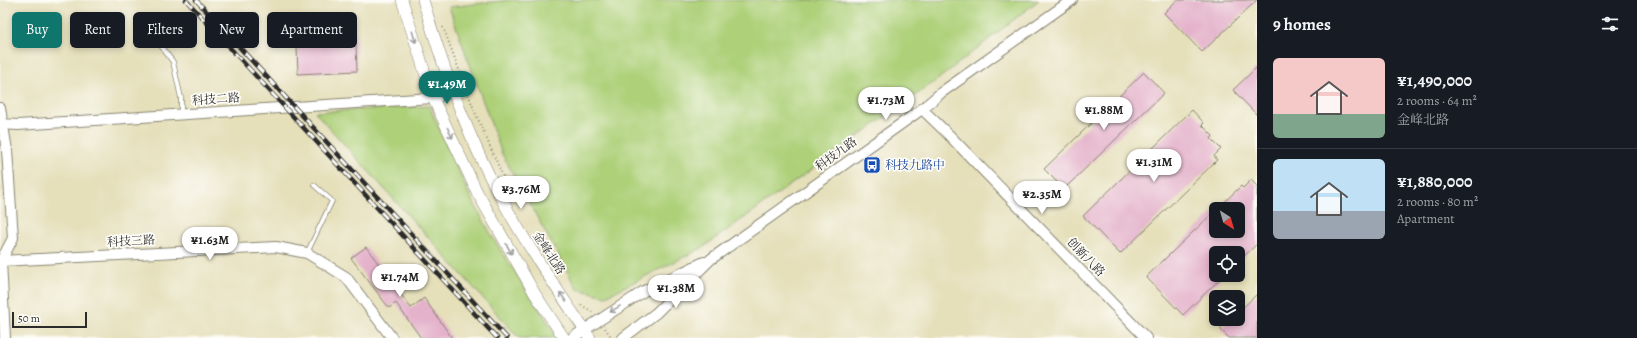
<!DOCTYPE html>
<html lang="en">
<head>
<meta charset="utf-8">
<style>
  :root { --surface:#171b24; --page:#242831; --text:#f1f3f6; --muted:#9ea1a6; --line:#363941; --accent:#0f766e }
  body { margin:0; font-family:Alegreya,"Noto Serif SC",serif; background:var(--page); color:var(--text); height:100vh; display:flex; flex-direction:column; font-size:15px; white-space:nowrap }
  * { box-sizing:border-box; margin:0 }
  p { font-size:13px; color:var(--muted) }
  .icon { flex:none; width:22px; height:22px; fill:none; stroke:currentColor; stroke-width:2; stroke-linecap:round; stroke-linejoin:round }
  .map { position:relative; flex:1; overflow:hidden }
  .side { display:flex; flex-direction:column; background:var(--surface); width:380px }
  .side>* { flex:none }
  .top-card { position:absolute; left:12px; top:12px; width:380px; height:36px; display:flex; gap:8px }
  .needle { width:26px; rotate:143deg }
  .fabs { position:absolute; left:1209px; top:202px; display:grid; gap:8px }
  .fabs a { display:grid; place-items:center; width:36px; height:36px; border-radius:6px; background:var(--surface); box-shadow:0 2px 6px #0003; font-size:20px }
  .scale { position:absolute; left:12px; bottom:10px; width:75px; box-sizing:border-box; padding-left:4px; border:2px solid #2b2b2b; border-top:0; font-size:11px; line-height:14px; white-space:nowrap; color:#2b2b2b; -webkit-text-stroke:3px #fdfcf7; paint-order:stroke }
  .price { position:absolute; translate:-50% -34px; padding:0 9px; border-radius:14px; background:#fff; color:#222; font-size:13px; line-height:26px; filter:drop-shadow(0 1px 2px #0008) }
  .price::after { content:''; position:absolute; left:50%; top:24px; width:12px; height:9px; margin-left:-6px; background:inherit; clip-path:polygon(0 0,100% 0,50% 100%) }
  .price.active { background:var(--accent); color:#fff }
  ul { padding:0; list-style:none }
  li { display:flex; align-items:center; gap:12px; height:100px; padding:0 16px }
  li+li { border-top:1px solid var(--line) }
  li span { display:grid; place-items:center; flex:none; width:112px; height:80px; border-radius:6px; color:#555 }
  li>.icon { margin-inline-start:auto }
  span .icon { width:48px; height:48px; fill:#fffc; stroke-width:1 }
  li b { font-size:17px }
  h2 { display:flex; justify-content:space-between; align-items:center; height:48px; padding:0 16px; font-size:17px }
  .pill { padding:0 14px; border-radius:6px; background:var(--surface); box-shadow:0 2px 6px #0003; font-size:14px; line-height:36px }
  .pill.active { background:var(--accent); color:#fff }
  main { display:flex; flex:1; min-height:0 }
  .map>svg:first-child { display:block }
  .green { fill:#add078; stroke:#6c7e52 }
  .building { fill:#e4b2cb }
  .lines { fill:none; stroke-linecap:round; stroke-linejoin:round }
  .service-casing { stroke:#888572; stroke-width:5.5 }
  .tertiary-casing { stroke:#888572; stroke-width:12 }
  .secondary-casing { stroke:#888572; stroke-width:12 }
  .path { stroke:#888572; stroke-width:2; stroke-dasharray:1 3; stroke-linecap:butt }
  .service { stroke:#fff; stroke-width:4 }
  .tertiary { stroke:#fff; stroke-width:10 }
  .secondary { stroke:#fff; stroke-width:11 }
  .rail-casing { stroke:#2b2b2b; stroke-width:4.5 }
  .rail { stroke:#fdfcf7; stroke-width:3; stroke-dasharray:9; stroke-linecap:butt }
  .oneway { stroke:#a0a0a0 }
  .labels { text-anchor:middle; stroke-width:3.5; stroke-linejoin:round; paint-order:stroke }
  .street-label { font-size:12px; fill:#2b2b2b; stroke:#fdfcf7 }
  .transit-label { font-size:12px; fill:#164399; stroke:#fdfcf7; text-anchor:start }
</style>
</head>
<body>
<main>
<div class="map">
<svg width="1257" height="338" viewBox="0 0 1257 338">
  <rect width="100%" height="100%" fill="#fdfcf7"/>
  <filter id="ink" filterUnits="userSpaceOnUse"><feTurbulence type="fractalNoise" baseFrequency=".025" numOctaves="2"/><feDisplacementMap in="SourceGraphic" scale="8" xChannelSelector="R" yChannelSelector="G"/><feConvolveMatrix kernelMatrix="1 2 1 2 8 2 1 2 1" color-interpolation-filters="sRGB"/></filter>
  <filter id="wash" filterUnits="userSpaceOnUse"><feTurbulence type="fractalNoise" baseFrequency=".012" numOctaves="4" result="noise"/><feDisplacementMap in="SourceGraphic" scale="16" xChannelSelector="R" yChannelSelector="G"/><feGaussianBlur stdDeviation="0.9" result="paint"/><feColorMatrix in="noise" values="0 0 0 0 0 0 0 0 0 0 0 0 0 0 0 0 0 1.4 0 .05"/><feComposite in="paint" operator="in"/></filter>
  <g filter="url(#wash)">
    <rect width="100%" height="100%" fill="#e5dfba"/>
    <g class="green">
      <polygon points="509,0 1039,0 937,80 702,248 606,296 577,289 502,154 449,7"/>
      <polygon points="429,106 469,194 494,240 558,338 519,338 315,112"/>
    </g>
    <g id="blocks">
      <g class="building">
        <polygon points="1177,0 1257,0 1202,52 1164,13"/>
        <polygon points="355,20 357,71 298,74 296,23"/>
        <polygon points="1257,67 1257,115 1233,90"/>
        <polygon points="1144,72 1164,93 1064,189 1044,169"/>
        <polygon points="1192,110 1204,123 1202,125 1213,136 1211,139 1221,149 1214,156 1217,160 1120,254 1083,216"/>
        <polygon points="1251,180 1257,186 1257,244 1238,262 1238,253 1216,253 1216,275 1224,275 1183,315 1146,277 1216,210 1216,231 1238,231 1238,209 1217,209 1241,186 1243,188"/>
        <polygon points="366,247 411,308 424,298 452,338 421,338 396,303 389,308 351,258"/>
        <polygon points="1257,294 1257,338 1229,338 1220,329 1231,319 1238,319 1238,312"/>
      </g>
    </g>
  </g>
  <g filter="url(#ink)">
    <use href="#blocks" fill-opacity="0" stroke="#888572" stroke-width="1"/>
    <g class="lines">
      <defs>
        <g id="service">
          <polyline points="147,27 173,62 181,98 181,113"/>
          <polyline points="307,253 332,201 314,185"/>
        </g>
        <g id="tertiary">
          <polyline points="0,108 7,150 13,238 1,261"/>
          <polyline points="922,109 948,134 1146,338"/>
          <polyline points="0,124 18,125 433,98 454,91"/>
          <polyline points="0,261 276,247 307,253 346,277 392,338"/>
          <polyline points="1,261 5,338"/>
          <polyline points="572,338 644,291 704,262"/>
          <polyline points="623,338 656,313 711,259 922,109 942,92 1072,0"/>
        </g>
        <g id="secondary">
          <polyline points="402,0 433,98 477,192 535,294 564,338"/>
          <path d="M 423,0 C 442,65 468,138 501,198 C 527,246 559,292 590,338"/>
        </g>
      </defs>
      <use href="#service" class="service-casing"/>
      <use href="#tertiary" class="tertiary-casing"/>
      <use href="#secondary" class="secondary-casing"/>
      <g class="path">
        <polyline points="443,27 475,112 505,181"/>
        <polyline points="581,305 594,313"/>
        <polyline points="605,328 612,338"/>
      </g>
      <use href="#service" class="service"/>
      <use href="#tertiary" class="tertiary"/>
      <use href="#secondary" class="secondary"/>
      <defs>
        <g id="rail">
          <polyline points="186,0 497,338"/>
          <polyline points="196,0 507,338"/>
        </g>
      </defs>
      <use href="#rail" class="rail-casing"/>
      <use href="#rail" class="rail"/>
    </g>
    <defs><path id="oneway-shaft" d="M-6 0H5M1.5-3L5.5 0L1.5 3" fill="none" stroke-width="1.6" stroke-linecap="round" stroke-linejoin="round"/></defs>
    <g class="oneway">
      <use href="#oneway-shaft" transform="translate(414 37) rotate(73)"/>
      <use href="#oneway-shaft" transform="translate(450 133) rotate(65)"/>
      <use href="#oneway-shaft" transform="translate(509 249) rotate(61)"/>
      <use href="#oneway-shaft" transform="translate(563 297) rotate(-124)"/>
      <use href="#oneway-shaft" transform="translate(615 309) rotate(148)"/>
    </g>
  </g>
  <defs>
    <symbol id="bus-square" viewBox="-11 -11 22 22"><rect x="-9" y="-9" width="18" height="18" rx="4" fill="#1a4fb4" stroke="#fdfcf7"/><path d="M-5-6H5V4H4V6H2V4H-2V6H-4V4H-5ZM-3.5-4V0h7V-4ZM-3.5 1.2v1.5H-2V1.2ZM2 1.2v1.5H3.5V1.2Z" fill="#fff"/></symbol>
  </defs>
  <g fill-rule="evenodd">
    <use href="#bus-square" x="862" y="155" width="20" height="20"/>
  </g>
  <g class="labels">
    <g class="street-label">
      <text transform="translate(216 99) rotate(-4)" y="4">科技二路</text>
      <text transform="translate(836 154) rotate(-36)" y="4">科技九路</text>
      <text transform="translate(131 241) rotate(-3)" y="4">科技三路</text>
      <text transform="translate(549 253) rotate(57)" y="4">金峰北路</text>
      <text transform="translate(1086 257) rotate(46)" y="4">创新八路</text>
    </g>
    <g class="transit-label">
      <text x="885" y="169">科技九路中</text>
    </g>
  </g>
</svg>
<div class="fabs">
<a><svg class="needle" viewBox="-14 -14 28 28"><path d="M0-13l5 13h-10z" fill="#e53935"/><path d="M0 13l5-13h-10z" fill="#9ea1a6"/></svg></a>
<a><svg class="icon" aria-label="locate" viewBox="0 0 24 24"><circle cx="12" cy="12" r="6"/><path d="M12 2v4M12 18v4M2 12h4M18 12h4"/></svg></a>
<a><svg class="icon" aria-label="layers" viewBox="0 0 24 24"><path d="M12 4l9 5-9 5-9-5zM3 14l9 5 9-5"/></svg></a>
</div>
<div class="scale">50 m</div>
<b class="price active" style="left:447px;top:105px">¥1.49M</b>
<b class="price" style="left:886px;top:121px">¥1.73M</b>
<b class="price" style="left:1104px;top:131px">¥1.88M</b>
<b class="price" style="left:1154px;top:183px">¥1.31M</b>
<b class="price" style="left:521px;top:210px">¥3.76M</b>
<b class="price" style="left:1042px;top:215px">¥2.35M</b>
<b class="price" style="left:210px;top:261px">¥1.63M</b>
<b class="price" style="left:400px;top:298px">¥1.74M</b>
<b class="price" style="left:676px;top:309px">¥1.38M</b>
<div class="top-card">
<a class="pill active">Buy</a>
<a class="pill">Rent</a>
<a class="pill">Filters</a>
<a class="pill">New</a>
<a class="pill">Apartment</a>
</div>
</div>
<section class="side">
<h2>9 homes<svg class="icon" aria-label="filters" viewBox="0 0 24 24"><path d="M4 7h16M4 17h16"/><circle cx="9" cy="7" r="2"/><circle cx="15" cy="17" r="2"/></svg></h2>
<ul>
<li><span style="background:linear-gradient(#f6c9c9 70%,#7fa58c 0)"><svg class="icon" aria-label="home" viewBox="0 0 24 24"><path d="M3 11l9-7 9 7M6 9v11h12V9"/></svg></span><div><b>¥1,490,000</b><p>2 rooms · 64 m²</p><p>金峰北路</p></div></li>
<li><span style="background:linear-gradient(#bfe0f5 65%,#9aa5b1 0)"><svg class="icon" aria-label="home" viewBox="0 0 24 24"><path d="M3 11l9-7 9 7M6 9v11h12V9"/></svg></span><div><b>¥1,880,000</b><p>2 rooms · 80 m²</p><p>Apartment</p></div></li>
</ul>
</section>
</main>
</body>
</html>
